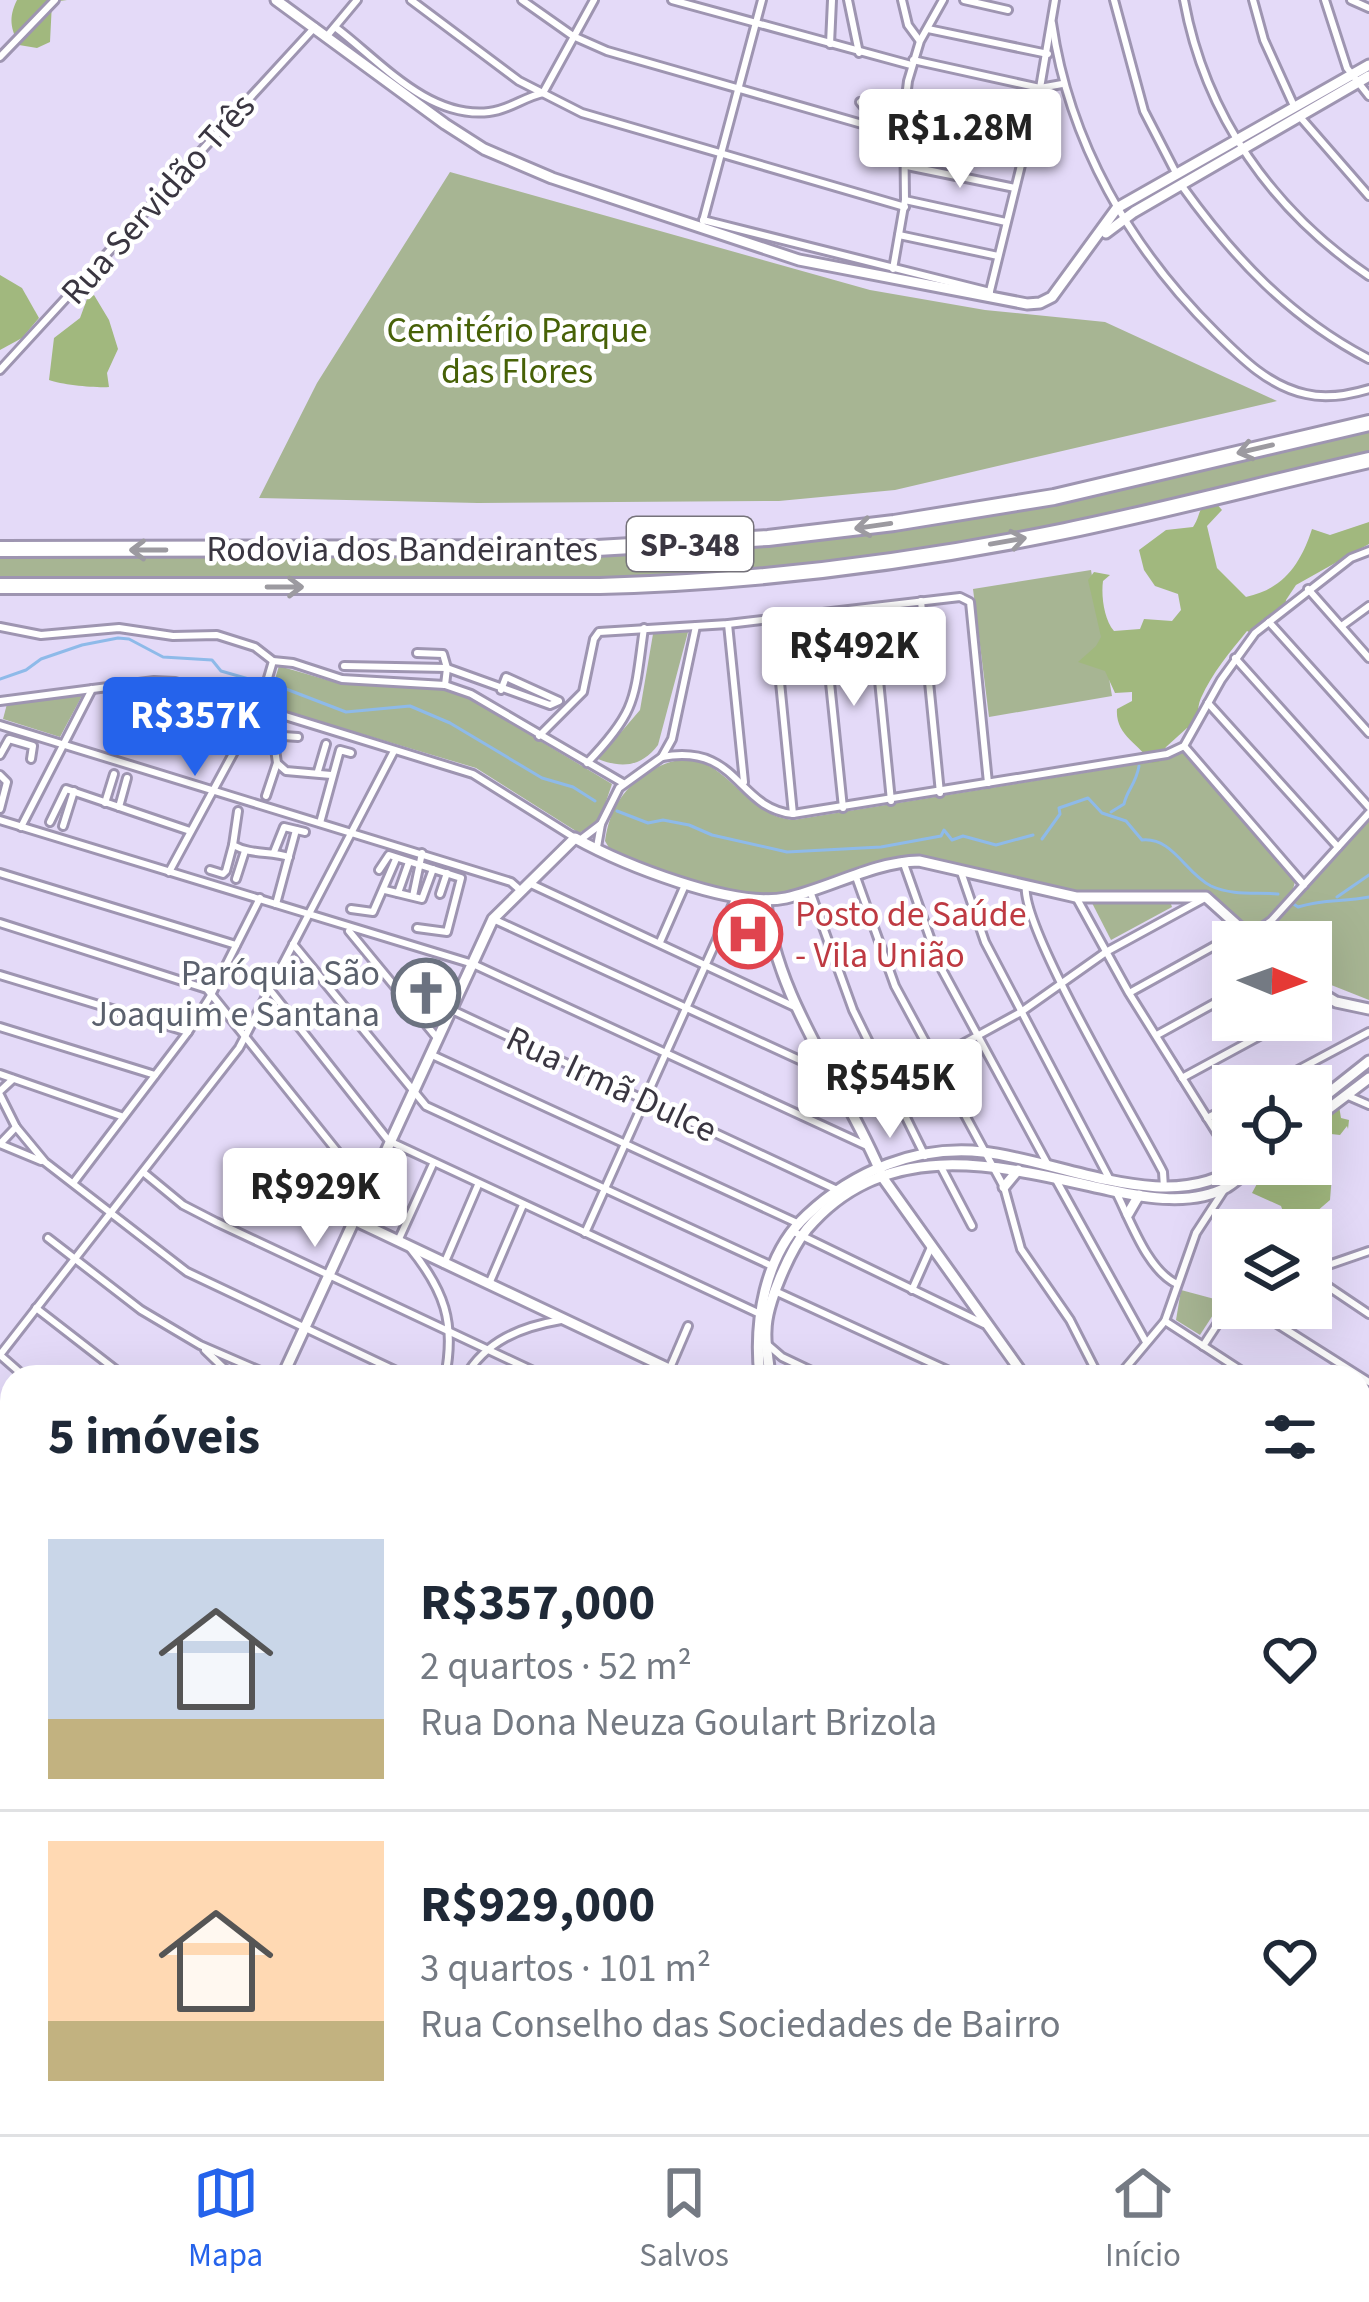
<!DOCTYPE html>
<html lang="pt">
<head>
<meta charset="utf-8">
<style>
  :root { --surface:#fff; --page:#f6f6f7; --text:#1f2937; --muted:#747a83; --line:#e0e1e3; --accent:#2563eb }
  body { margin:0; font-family:"Source Sans 3",sans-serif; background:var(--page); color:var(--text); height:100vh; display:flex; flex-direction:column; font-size:45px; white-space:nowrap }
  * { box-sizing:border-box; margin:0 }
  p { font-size:39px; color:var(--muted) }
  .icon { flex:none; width:66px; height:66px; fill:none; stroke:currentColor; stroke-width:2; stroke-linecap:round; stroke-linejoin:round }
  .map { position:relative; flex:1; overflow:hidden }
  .sheet { position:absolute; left:0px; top:1365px; width:1371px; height:771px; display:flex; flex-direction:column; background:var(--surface); border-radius:36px 36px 0 0; box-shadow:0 12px 48px #0002 }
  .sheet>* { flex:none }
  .needle { width:78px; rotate:91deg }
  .tools { position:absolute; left:1212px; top:921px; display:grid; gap:24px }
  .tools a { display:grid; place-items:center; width:120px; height:120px; border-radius:0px; background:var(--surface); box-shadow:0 12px 48px #0002; font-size:60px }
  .price { position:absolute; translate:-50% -102px; padding:0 27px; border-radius:12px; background:#fff; color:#222; font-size:39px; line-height:78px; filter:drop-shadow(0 3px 6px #0008) }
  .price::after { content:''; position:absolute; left:50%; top:72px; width:36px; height:27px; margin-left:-18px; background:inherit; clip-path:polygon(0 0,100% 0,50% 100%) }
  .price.selected { background:var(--accent); color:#fff }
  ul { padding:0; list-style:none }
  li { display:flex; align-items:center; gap:36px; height:300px; padding:0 48px }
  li+li { border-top:3px solid var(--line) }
  li span { display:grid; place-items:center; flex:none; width:336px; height:240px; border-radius:0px; color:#555 }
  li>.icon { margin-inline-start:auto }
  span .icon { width:144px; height:144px; fill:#fffc; stroke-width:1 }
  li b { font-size:51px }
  h2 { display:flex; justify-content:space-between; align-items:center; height:144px; padding:0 48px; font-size:51px }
  .dock { display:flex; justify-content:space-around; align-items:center; height:168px; border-top:3px solid var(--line); background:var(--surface); font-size:33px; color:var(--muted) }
  .dock a { display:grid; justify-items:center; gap:6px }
  .dock .selected { color:var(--accent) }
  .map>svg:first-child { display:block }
  .green { fill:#a7b593 }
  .forest { fill:#a1b87e }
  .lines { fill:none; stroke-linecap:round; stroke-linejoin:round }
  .stream { stroke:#8ebae9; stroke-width:3 }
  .river { stroke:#8ebae9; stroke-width:10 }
  .street-casing { stroke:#9e95b1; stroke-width:12 }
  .secondary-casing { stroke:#9e95b1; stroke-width:15 }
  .primary-casing { stroke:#9e95b1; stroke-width:16 }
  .highway-casing { stroke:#9e95b1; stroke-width:20 }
  .street { stroke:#fff; stroke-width:6 }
  .secondary { stroke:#fff; stroke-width:9 }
  .primary { stroke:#fff; stroke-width:10 }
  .highway { stroke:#fff; stroke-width:14 }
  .oneway { stroke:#9c9aa0 }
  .labels { text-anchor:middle; stroke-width:9; stroke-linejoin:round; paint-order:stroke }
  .shield { fill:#fff; stroke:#75727a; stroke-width:3 }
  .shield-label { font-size:33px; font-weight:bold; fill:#3a3641 }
  .street-label { font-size:36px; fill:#3a3641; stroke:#fff }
  .park-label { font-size:36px; fill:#476107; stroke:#fff }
  .health-label { font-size:36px; fill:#be3a42; stroke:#fff; text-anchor:start }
  .worship-label { font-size:36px; fill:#5b616d; stroke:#fff; text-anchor:end }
</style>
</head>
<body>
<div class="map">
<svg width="1369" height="2134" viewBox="0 0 1369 2134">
  <rect width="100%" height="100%" fill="#e4daf8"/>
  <g class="green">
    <polygon points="450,172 870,290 985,310 1105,322 1277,401 895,490 779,501 478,503 259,498 317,383"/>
    <path d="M 1369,429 L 1369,454 C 1265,479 1161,505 1057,526 C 901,556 743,573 584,579 L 0,579 L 0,555 L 583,555 L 725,547 L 884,531 L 1053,503 Z"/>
    <polygon points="1091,570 1112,696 989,717 973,589"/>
    <path d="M 688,632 L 658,745 C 642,766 623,769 598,759 L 640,710 L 653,634 Z"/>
    <polygon points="279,666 341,684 444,690 469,698 612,784 599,822 579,833 476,768 271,707 268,701"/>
    <polygon points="84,692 60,737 3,719 7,704"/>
    <path d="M 1182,752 L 1295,881 C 1292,902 1266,925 1246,927 L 1207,893 L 1076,892 L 919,857 C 875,859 836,882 794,892 C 737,906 674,874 621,856 L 612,853 L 605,841 C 609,812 622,789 647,773 C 721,727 733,815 793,820 L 1169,759 Z"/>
    <polygon points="1369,816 1369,1000 1311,977 1311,942 1271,942 1261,934"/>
    <polygon points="1091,901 1170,901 1172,907 1111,940"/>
    <polygon points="1181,1290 1222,1301 1200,1335 1176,1320"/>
  </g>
  <g class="forest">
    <path d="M 17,0 L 67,0 L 52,2 L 50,42 L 37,48 L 19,45 C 11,29 8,18 17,0 Z"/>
    <polygon points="0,275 22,288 39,318 22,338 0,350"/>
    <path d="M 94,295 L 109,320 L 118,349 L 107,373 L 109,387 C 97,388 62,385 49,380 L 54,338 L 80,318 L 87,299 Z"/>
    <path d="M 1215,502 L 1222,510 L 1207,526 L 1217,568 L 1246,597 C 1284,589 1301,563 1312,529 L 1330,535 L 1369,522 L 1369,544 L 1296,585 L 1286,600 L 1284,618 L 1263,619 L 1260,634 L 1246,650 L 1251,633 L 1247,631 C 1230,652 1212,673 1201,698 C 1195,712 1201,723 1193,736 L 1191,728 L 1187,728 L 1166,747 L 1159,762 L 1152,763 C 1139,744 1115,735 1117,709 L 1132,701 L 1132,692 L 1115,693 L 1105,671 L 1078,662 L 1096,646 L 1101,637 L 1088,580 L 1094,572 L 1110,575 L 1103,581 C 1101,596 1104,619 1114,631 L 1140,629 L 1144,619 L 1172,621 L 1181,610 L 1178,594 L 1155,586 L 1144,570 L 1139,550 L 1166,530 L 1193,527 C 1202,514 1196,505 1215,502 Z"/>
    <polygon points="1339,1106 1341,1118 1349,1120 1348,1129 1347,1126 1340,1135 1331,1134 1320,1144 1332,1174 1330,1200 1295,1230 1275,1230 1285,1217 1281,1206 1252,1193 1259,1180 1281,1181 1301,1172 1301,1164 1311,1164 1311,1126"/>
  </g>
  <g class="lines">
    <g class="stream">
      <polyline points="0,679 26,670 41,659 82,645 118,638 129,639 163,657 212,660 221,671 256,681"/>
      <polyline points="273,684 346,712 410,706 450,723 542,778 573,787 595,801"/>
      <polyline points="617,811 648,823 663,820 689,825 712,835 787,852 881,847 941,836 944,830 952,840 963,836 996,845 1033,835"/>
      <path d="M 1111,812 L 1124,804 C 1127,790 1136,784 1139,766"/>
      <path d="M 1042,839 L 1060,814 L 1059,808 L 1088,798 L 1102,813 L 1126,821 L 1142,840 C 1173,837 1185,873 1211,886 C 1233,896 1256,892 1278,894"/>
      <polyline points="1337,897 1369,875"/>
      <path d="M 1292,903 L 1298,907 C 1323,899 1343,902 1369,897"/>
    </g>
    <polyline class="river" points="0,1612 12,1617"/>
    <defs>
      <g id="street">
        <polyline points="411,0 519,81 582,113 905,207"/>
        <polyline points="522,0 573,36 607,51 904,136"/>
        <polyline points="672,0 911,65"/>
        <polyline points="848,0 859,53"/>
        <polyline points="902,0 908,25 919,40"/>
        <polyline points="964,0 1008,10"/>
        <polyline points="1114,0 1144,111 1177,175"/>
        <path d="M 1184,0 C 1205,116 1273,211 1369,276"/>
        <polyline points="1253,0 1264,40 1294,106"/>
        <polyline points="1325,0 1347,68 1369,96"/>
        <polyline points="1351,0 1369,8"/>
        <path d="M 1052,23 C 1069,142 1130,248 1216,333 C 1242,359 1269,386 1306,394 C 1326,399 1349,395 1369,389"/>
        <path d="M 335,27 C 380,61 428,119 489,112 C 509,110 524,97 543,93 L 594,0"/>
        <polyline points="928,29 1048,54"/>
        <polyline points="327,36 357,0"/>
        <polyline points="830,44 832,0"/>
        <polyline points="0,57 55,0"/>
        <polyline points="913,60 1040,88 1062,84"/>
        <polyline points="906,95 1032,120"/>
        <polyline points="860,102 882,129"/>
        <polyline points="1301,118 1369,196"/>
        <polyline points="904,131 1024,154"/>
        <polyline points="907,166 1015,188"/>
        <path d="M 1182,186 C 1233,257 1290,318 1369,359"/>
        <polyline points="905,200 1006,222"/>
        <polyline points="703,220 990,292"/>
        <polyline points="703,221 762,0"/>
        <polyline points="899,235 998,256"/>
        <polyline points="893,269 905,200 904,114 908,81 920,41 943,0"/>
        <polyline points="989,295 1040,88 1055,0"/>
        <polyline points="0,370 315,27"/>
        <polyline points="1308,589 1369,658"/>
        <polyline points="921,601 940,793"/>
        <polyline points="872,610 891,801"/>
        <polyline points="823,615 843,808"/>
        <polyline points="774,621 793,814"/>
        <polyline points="1269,622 1369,733"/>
        <polyline points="728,624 744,782"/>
        <polyline points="1343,625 1369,606"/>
        <polyline points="0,627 41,635 119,628 173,636 217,635 255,647 273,661 293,663 342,679 445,685 471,694 623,783"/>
        <polyline points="417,653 443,654 447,668 445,685"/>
        <polyline points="1235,658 1369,807"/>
        <polyline points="344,666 447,668 550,705 559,701 506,677 501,690"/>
        <polyline points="0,701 154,681 175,682 473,774 575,838"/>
        <polyline points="1208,703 1338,847"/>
        <polyline points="0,725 511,882 520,890"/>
        <polyline points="539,736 583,692 594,639 599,632 728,624 960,597 970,602 988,783"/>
        <polyline points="298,737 283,736 275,749 277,763 286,771 331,775"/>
        <polyline points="1184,746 1304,885"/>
        <polyline points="0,755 9,739 33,746 31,759"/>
        <path d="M 662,757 C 739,743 736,808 793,814 L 1167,754 L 1184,746 L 1221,680 L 1255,633 L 1351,558 L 1369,551"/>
        <path d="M 587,763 C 638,710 634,699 644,628"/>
        <polyline points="318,771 326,744"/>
        <polyline points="0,775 7,782 0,809"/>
        <polyline points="266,796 277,763"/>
        <polyline points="105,803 114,774"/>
        <polyline points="119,807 127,778"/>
        <path d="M 238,811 L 233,845 C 251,855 270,851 289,857"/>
        <polyline points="0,820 473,964 865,1145"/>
        <polyline points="50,822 66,789 190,831"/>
        <polyline points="320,823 340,750 351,753"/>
        <polyline points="63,826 74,791"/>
        <polyline points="21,827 92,689"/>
        <polyline points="580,840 601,824"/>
        <polyline points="597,847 601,824 619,788 662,757 672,739 696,626"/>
        <polyline points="274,852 284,827 305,832"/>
        <polyline points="903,861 940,966 1048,1165"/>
        <polyline points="210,870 223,874 226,871 233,845"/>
        <polyline points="379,870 389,855 461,878 447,932 417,928"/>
        <polyline points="169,872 261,702 273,661"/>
        <polyline points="961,872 985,942 1109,1178"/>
        <polyline points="0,873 236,945"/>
        <polyline points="856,877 895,986 1004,1187 1021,1249 1070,1320 1099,1377"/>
        <polyline points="236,879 245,851"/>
        <polyline points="531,884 797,1008"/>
        <path d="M 1026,885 C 1019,925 1138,1123 1163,1172 L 1164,1188"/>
        <polyline points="385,890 422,899 433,869"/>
        <polyline points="810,891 853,1010 925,1156"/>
        <polyline points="398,893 409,862"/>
        <polyline points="440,894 447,873"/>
        <polyline points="413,896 422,853"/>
        <polyline points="1076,897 1129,993 1233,1159"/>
        <polyline points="276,904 296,830"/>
        <polyline points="351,909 373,912 396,859"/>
        <polyline points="493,919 828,1073"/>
        <polyline points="0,923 207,989 368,1190"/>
        <polyline points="349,931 438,1039"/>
        <polyline points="1251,935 1271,921 1369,813"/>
        <polyline points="660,942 685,885"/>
        <polyline points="293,944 426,1106 772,1266"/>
        <polyline points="0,975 188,1032"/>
        <polyline points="270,990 389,1141 760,1314"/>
        <polyline points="1131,992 1243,930"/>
        <polyline points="1311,1008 1329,999"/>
        <polyline points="452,1010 835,1189"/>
        <polyline points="0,1027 155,1075"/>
        <polyline points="1157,1035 1233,993"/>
        <polyline points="430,1054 797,1223"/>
        <polyline points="935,1059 1021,1012 1106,952 1203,899"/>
        <polyline points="0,1074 121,1116"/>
        <polyline points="1182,1078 1289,1020"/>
        <polyline points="1268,1086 1369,1032"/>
        <polyline points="0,1091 13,1079"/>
        <polyline points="0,1095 16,1127 45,1162 187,1272 409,1377"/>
        <polyline points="1346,1095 1369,1105"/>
        <polyline points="1207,1118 1233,1105"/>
        <polyline points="0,1144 41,1161"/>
        <polyline points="0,1144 16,1127"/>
        <polyline points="940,1165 972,1226"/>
        <polyline points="143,1172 183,1205 216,1222 546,1377"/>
        <polyline points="1055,1178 1146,1342"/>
        <polyline points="74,1182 188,1032 210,997 260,898"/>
        <path d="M 1115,1190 C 1130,1219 1147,1270 1177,1284"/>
        <polyline points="792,1231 984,1324"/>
        <polyline points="585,1233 736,897"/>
        <polyline points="48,1238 141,1310 200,1345 274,1377"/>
        <polyline points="398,1241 433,1164"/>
        <path d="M 410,1248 C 444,1290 456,1322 445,1377"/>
        <polyline points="444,1264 478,1185"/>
        <polyline points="1311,1271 1369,1251"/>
        <polyline points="1311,1275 1369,1314"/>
        <polyline points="489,1284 523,1205"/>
        <polyline points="912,1290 932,1245"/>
        <polyline points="777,1292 962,1377"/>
        <polyline points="36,1308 125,1377"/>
        <polyline points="1252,1308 1369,1382"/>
        <polyline points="1165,1321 1251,1377"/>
        <polyline points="767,1344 782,1357 824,1377"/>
        <polyline points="1203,1346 1233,1300"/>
        <polyline points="205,1350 233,1377"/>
        <polyline points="0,1355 239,1048 394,751"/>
        <polyline points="0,1355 25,1377"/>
        <polyline points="670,1368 688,1326"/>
        <path d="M 465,1377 C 486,1341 520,1327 561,1320"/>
        <polyline points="1118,1377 1165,1321 1196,1233 1224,1190"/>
        <polyline points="1359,1446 1369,1453"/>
        <polyline points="0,1478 5,1498"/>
        <polyline points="0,1498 12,1499"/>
        <polyline points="3,1563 12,1566"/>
        <polyline points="0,1600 12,1605"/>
        <polyline points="0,1629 12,1633"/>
        <polyline points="1359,1663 1369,1701"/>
        <polyline points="1359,1713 1369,1706"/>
        <polyline points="0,1717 12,1727"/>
        <polyline points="1359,1783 1369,1777"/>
        <polyline points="0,1879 12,1856"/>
        <polyline points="0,1910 12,1922"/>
        <polyline points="1359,1997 1369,2013"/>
        <polyline points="1359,2103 1369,2068"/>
        <polyline points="641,2124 660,2134"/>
        <polyline points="760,2124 777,2134"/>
        <polyline points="800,2124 801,2134"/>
        <polyline points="984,2124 1008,2134"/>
        <polyline points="1132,2124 1142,2134"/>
        <polyline points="1180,2124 1189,2134"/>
        <polyline points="1328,2124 1337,2134"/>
        <polyline points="1211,2134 1213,2124"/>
        <polyline points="1280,2134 1281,2124"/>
        <polyline points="1350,2134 1353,2124"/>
      </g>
      <g id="secondary">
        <polyline points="276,0 445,124 484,149 552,178 799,260 1027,304 1040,303 1052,297 1117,208 1369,65"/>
        <polyline points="1106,233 1134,212 1369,76"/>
        <path d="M 766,900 C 773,997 848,1090 883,1178 L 1025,1377"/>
        <polyline points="1311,987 1336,1002 1369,1009"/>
        <polyline points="1311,1107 1369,1061"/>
        <polyline points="1311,1122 1369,1078"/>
        <polyline points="1004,1187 1018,1170"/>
        <polyline points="1128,1214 1139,1195"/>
        <polyline points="354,1220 686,1377"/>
        <path d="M 282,1377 L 493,919 L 575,838 C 622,864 733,909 786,898 C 831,888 873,862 919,861 L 1076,897 L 1206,897 L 1256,942"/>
        <path d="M 760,1377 C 754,1322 764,1255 807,1215 C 854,1171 917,1145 983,1152 C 1063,1161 1172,1218 1241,1164"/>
        <path d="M 770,1377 C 769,1362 765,1346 766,1331 C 766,1304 790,1250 807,1229 C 888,1133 1005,1167 1109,1190 C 1146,1198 1193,1206 1227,1187 C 1237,1181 1247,1171 1256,1164"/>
        <polyline points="0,1756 12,1734"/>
        <polyline points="1359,1852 1369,1846"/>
        <polyline points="0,2064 12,2071"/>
        <polyline points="0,2101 12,2110"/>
        <polyline points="31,2124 45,2134"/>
        <polyline points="857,2124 859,2134"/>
        <polyline points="868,2124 869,2134"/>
        <polyline points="1109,2134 1116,2124"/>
      </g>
      <g id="primary">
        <polyline points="0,2073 12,2082"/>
        <polyline points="0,2090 12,2098"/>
        <polyline points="47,2124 60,2134"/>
        <polyline points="98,2124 132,2127 162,2124"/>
        <polyline points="319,2124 320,2134"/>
        <polyline points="402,2124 445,2134"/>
      </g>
      <g id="highway">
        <polyline points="0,549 597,548 768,538 894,523 1054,497 1369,423"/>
        <path d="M 0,586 L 600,586 C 755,582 913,562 1065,531 C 1167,510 1268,483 1369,460"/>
      </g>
    </defs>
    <use href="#street" class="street-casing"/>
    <use href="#secondary" class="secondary-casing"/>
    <use href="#primary" class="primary-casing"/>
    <use href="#highway" class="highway-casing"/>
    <use href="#street" class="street"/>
    <use href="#secondary" class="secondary"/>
    <use href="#primary" class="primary"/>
    <use href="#highway" class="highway"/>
  </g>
  <defs><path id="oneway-shaft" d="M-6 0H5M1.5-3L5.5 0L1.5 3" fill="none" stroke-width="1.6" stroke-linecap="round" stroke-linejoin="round" transform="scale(3)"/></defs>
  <g class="oneway">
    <use href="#oneway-shaft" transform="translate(1255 449) rotate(167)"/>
    <use href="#oneway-shaft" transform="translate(873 526) rotate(172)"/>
    <use href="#oneway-shaft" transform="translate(1008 541) rotate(-10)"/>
    <use href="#oneway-shaft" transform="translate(148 550) rotate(180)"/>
    <use href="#oneway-shaft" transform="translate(285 587)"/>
  </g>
  <defs>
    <symbol id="hospital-ring" viewBox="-11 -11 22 22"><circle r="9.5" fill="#fff" stroke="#e0444e" stroke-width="1.5"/><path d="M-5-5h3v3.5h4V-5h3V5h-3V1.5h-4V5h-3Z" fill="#e0444e"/></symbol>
    <symbol id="church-ring" viewBox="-11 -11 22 22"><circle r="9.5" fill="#fff" stroke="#6b7280" stroke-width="1.5"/><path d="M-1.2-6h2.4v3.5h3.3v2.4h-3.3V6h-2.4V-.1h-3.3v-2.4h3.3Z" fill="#6b7280"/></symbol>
  </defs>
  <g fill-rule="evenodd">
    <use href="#hospital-ring" x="710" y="896" width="76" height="76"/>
    <use href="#church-ring" x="388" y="955" width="76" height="76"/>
  </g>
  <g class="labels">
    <rect class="shield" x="627" y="517" width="126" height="54" rx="9"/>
    <g class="shield-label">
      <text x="690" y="556">SP-348</text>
    </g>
    <g class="street-label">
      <text transform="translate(157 198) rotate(-48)" y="13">Rua Servidão Três</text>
      <text x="402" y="561">Rodovia dos Bandeirantes</text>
      <text transform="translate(612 1083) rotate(25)" y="13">Rua Irmã Dulce</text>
    </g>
    <g class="park-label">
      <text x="517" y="342">Cemitério Parque<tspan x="517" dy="41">das Flores</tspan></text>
    </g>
    <g class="health-label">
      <text x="795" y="926">Posto de Saúde<tspan x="795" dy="41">- Vila União</tspan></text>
    </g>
    <g class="worship-label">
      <text x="380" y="985">Paróquia São<tspan x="380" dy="41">Joaquim e Santana</tspan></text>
    </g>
  </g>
</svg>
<div class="tools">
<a><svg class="needle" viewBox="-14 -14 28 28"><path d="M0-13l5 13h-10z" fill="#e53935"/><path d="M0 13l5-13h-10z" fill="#747a83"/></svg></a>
<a><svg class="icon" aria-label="locate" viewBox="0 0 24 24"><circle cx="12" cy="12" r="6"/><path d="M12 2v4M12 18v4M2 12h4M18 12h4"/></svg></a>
<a><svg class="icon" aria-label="layers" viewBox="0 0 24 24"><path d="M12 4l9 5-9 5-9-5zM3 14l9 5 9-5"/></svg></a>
</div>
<b class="price" style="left:960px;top:191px">R$1.28M</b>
<b class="price" style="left:854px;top:709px">R$492K</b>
<b class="price selected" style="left:195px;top:779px">R$357K</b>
<b class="price" style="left:890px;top:1141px">R$545K</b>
<b class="price" style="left:315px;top:1250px">R$929K</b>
<section class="sheet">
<h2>5 imóveis<svg class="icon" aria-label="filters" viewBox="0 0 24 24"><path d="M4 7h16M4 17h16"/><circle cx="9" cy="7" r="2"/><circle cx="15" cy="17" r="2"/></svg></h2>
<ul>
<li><span style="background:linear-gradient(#c9d6e8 75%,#c2b280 0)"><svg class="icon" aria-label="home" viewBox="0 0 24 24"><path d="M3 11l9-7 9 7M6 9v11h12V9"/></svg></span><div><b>R$357,000</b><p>2 quartos · 52 m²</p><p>Rua Dona Neuza Goulart Brizola</p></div><svg class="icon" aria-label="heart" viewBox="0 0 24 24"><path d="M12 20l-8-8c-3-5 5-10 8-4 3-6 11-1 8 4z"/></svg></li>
<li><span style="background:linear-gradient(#ffd9b3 75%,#c2b280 0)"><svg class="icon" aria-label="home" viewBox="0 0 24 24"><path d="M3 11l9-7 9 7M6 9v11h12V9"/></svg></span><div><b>R$929,000</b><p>3 quartos · 101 m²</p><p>Rua Conselho das Sociedades de Bairro</p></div><svg class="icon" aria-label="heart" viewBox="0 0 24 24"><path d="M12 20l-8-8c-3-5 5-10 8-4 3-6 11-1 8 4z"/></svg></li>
</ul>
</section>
</div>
<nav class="dock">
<a class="selected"><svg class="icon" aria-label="map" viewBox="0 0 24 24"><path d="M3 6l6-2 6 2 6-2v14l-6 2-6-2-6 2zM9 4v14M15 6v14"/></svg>Mapa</a>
<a><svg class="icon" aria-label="saved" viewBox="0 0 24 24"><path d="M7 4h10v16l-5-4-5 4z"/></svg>Salvos</a>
<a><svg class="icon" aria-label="home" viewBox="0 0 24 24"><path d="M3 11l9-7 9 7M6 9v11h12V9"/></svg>Início</a>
</nav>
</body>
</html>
